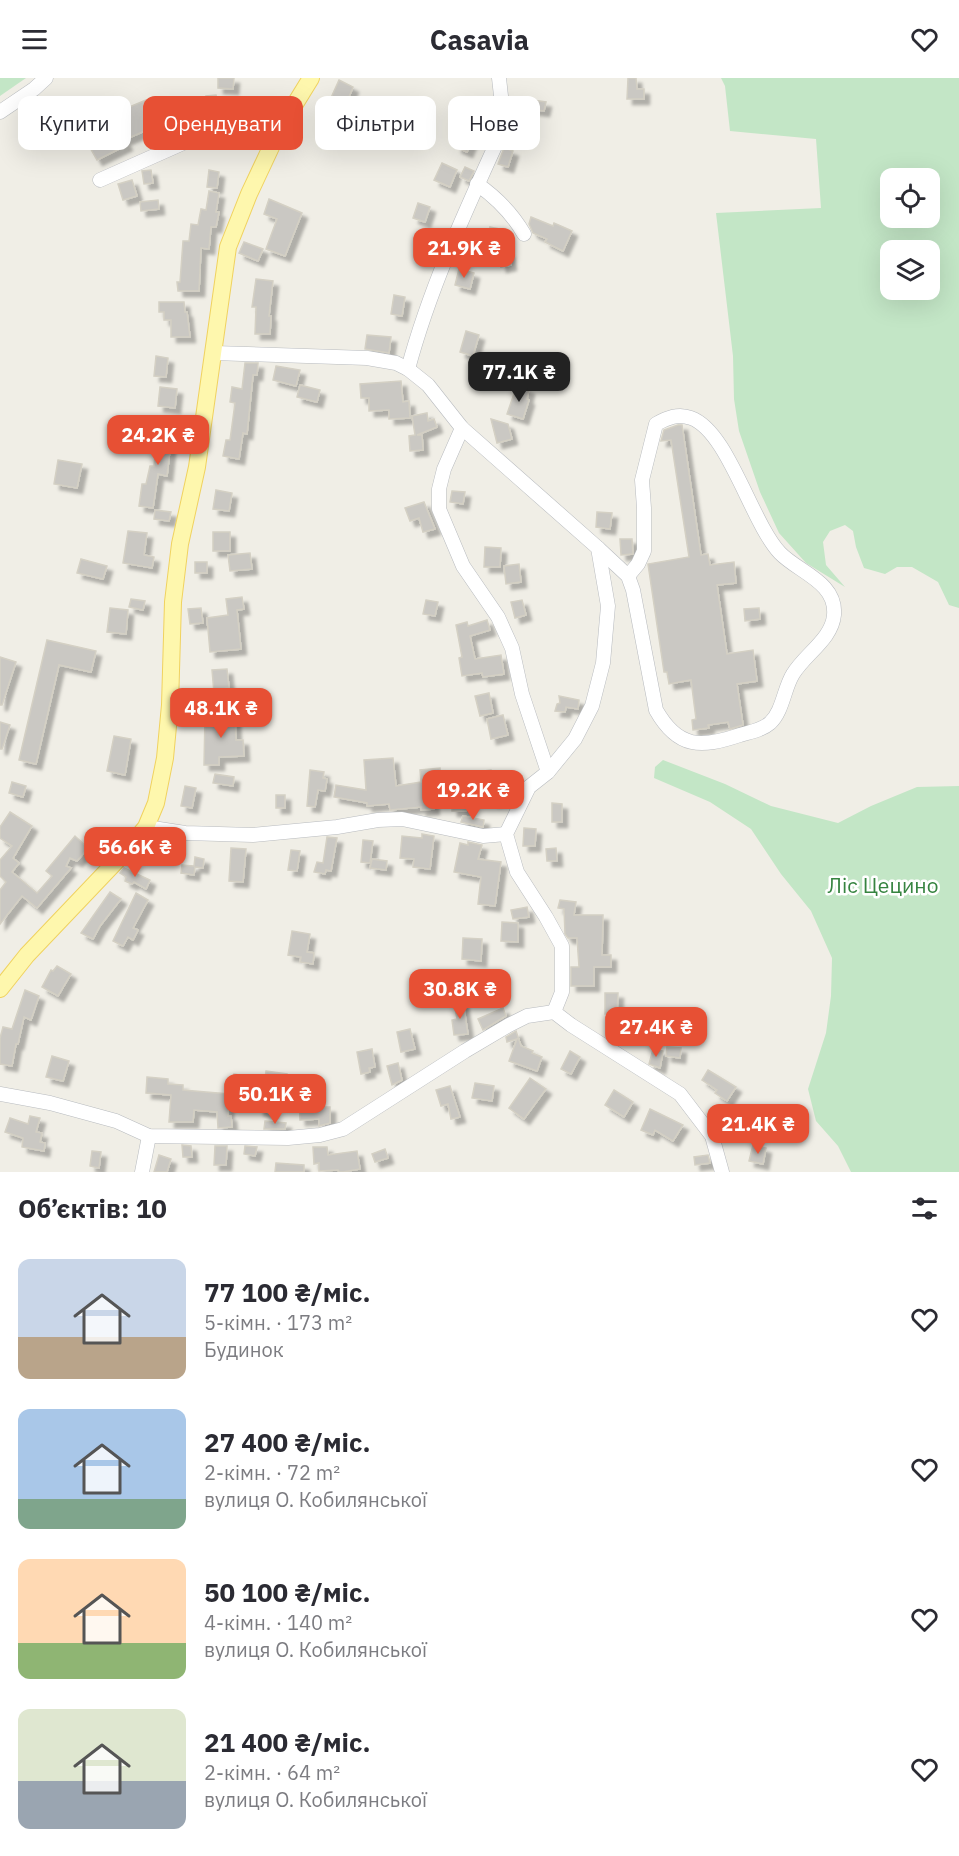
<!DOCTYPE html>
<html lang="uk">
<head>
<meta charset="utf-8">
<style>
  :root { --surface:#fff; --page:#f2f2f3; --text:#2b2b33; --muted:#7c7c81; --accent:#e75034 }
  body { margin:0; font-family:"IBM Plex Sans",sans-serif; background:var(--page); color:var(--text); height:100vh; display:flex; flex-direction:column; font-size:22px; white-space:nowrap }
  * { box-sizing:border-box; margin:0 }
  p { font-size:20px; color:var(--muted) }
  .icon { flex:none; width:33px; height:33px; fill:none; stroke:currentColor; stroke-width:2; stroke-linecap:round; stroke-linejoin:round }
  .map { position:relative; height:1094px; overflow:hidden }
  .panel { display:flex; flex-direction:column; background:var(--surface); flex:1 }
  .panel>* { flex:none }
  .top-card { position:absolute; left:18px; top:18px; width:600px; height:54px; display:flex; gap:12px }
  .controls { position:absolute; left:880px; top:90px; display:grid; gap:12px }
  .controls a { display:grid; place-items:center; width:60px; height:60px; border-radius:12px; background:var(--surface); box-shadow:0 6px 24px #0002; font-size:30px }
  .price { position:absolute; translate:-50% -51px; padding:0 14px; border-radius:12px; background:var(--accent); color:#fff; font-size:20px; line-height:39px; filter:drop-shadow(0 2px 3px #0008) }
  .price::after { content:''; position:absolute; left:50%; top:36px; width:18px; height:14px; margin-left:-9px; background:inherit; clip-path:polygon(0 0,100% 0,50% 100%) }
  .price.current { background:#222; color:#fff }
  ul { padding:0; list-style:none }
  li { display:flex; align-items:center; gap:18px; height:150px; padding:0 18px }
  li span { display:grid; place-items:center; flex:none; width:168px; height:120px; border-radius:12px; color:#555 }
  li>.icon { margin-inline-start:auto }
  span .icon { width:72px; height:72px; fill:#fffc; stroke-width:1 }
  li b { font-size:26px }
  h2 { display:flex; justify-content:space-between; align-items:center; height:72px; padding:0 18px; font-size:26px }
  .tag { padding:0 21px; border-radius:12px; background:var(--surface); box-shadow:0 6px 24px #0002; font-size:21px; line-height:54px }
  .tag.current { background:var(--accent); color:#fff }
  header { display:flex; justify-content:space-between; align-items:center; height:78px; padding:0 18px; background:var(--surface); font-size:27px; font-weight:800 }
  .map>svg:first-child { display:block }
  .green { fill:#c3e6c6; fill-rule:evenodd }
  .building { fill:#cac8c3; stroke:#d4d0c4; stroke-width:1.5; filter:url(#shadow) }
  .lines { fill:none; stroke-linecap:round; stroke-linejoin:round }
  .minor-casing { stroke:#b8bbbf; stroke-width:15 }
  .major-casing { stroke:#f0d25f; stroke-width:18 }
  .minor { stroke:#fff; stroke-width:14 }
  .major { stroke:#fef7ad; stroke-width:16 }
  .labels { text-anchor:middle; stroke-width:5; stroke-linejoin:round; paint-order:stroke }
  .park-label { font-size:21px; fill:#368440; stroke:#fff }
</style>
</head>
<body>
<header><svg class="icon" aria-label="menu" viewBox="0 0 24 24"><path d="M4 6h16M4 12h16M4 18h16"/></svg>Casavia<svg class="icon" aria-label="heart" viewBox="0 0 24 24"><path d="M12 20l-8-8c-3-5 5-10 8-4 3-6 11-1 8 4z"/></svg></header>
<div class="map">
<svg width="959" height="1094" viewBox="0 0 959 1094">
  <defs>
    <filter id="shadow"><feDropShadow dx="5.5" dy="5.5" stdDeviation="1.5" flood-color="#0004"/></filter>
  </defs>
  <rect width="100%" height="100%" fill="#f0eee6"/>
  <g class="green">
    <polygon points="0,0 26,0 0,18"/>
    <path d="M 721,0 L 959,0 L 959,530 L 949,527 L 938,504 L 912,489 L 897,489 L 885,496 L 864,490 L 856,469 L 853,453 L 845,447 L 830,453 L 823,464 L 826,487 L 845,509 L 806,485 L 779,455 L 760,414 L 739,353 L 734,321 L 733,278 L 716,135 L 821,130 L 816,61 L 730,53 L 725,8 ZM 930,100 L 930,140 L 891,140 L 891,100 ZM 930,172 L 930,212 L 891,212 L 891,172 Z"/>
    <polygon points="663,682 725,706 771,728 838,745 871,728 917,709 959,708 959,1094 851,1094 838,1068 816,1043 808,1011 826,955 831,918 832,880 811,833 781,796 751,751 710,724 654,700 655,689"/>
  </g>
  <g class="building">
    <polygon points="218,0 234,0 233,11 218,10"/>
    <polygon points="628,0 636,0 637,11 644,11 644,21 627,21"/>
    <polygon points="339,2 353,9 340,41 322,34 327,20 330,22"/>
    <polygon points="216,17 219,33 209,35 206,18"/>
    <polygon points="146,22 153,39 145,42 149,51 124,62 127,67 97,82 88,66 120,52 111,35 126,28 127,30"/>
    <polygon points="532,22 546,24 544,33 531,31"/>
    <polygon points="464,49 476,53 467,74 456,69"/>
    <polygon points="504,70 513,73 508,89 498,86"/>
    <polygon points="442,85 457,92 450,109 434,102"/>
    <polygon points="465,89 474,93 469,103 460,99"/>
    <polygon points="151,92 153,105 144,106 142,93"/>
    <polygon points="209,92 219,94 217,110 207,109"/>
    <polygon points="132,102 137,118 123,122 118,106"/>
    <polygon points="209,113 219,115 216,134 219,134 216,149 211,149 209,171 201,170 199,213 178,213 177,204 180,204 183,163 189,163 191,146 198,147 201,131 206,132"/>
    <polygon points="269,121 302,135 285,178 266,171 277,141 264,136"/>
    <polygon points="158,122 159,131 141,133 140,124"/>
    <polygon points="418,125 430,129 425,144 413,140"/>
    <polygon points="531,139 553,148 554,145 572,153 563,173 545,164 547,161 533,155 529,146"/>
    <polygon points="490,149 505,152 501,173 487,171"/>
    <polygon points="244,164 263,171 258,183 239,175"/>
    <polygon points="509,174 511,187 501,189 499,175"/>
    <polygon points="459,191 474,195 470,211 455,207"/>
    <polygon points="256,201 273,203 269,238 271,238 270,256 255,256 256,229 252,229"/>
    <polygon points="394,217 405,219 402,238 391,236"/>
    <polygon points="159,224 184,224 185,234 187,234 190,259 171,259 171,242 164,242 164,234 159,234"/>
    <polygon points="466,253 479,257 473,278 460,274"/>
    <polygon points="367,257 391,259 389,275 365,271"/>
    <polygon points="156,278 168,280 166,299 154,298"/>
    <polygon points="245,285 258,285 257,297 253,297 247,356 243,355 239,381 223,378 226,362 230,362 235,325 230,324 232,309 242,311"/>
    <polygon points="276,288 300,292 296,308 273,302"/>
    <polygon points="401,303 403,324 409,323 410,340 389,341 389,332 369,333 369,320 361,320 360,306"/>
    <polygon points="300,307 320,312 317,324 297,319"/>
    <polygon points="517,307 529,311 527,321 529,322 523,341 507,336"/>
    <polygon points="160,309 177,311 175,330 158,328"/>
    <polygon points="427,335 428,343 434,341 437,349 417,357 422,357 423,372 410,373 409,358 415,357 412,338"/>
    <polygon points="491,341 508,346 512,361 497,365"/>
    <polygon points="678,347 682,347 701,477 708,476 710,487 734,484 736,505 717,507 727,576 753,572 757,603 737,606 743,647 730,651 728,644 708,647 709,650 693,652 692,642 696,641 691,602 669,606 667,594 664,594 648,486 689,479 671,362 661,363 664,352"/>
    <polygon points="157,352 182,355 181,364 171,363 167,398 158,396 153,430 139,428 142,406 146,406 150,388 154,388"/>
    <polygon points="58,382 82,386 77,410 54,406"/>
    <polygon points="216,412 232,415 229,433 213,431"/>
    <polygon points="452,413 465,414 463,426 450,424"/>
    <polygon points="424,424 435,451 423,454 419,440 410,443 405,430"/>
    <polygon points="155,432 171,434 169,443 154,441"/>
    <polygon points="597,434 612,435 610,451 596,449"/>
    <polygon points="128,453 147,455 144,477 154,479 152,490 123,485"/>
    <rect x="213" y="454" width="17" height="19"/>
    <polygon points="620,461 632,461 633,476 621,477"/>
    <polygon points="485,469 501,470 500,489 484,489"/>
    <polygon points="250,475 252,491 230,493 228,477"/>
    <polygon points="81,481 107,488 103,501 77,495"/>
    <rect x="195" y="484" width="12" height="11"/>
    <polygon points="519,486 521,504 506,506 504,488"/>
    <polygon points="242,519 244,531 237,532 241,571 210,574 207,540 228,537 226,521"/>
    <polygon points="131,521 145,523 143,532 129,529"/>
    <polygon points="426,522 438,524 435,538 423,536"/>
    <polygon points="522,522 526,537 515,540 511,524"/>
    <polygon points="110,530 128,532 126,556 107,554"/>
    <polygon points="201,530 203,545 190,546 188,531"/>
    <polygon points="759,530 760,541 745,543 744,531"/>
    <polygon points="487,542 490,552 470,558 475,581 501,577 504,596 483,599 482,595 462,598 459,580 462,579 456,547 467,544 468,548"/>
    <polygon points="47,562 96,573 91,594 59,587 36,686 19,682"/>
    <polygon points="0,579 16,584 2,627 0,627"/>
    <polygon points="227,591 229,610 223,611 223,615 214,615 212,592"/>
    <polygon points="489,615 493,635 480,638 475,618"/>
    <polygon points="559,618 579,622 578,631 566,629 565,634 555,633 557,626 560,625"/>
    <polygon points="200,627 201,637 179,638 180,628"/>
    <polygon points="205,637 235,637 236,662 243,662 244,678 219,679 219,687 204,687"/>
    <polygon points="503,637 508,657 491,661 487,641"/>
    <polygon points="0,644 10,647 2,671 0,671"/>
    <polygon points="114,658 131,661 125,697 107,693"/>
    <polygon points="393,680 396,708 421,704 420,692 440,690 441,705 431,706 434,731 421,732 421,729 390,732 389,726 367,728 367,725 334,719 336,707 366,712 364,682"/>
    <polygon points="310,692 324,694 323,700 327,701 325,713 318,712 315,729 307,728"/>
    <polygon points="491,692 493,705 504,702 506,712 500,713 503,721 493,724 489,711 470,713 467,695"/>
    <polygon points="215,696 234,699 233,708 213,705"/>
    <polygon points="12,704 26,708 23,719 9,715"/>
    <polygon points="185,708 196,710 192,730 181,728"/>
    <rect x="276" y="717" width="9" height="13"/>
    <polygon points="466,718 466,733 452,733 452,719"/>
    <polygon points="552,725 562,726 562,744 552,744"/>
    <polygon points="10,734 32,748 13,780 19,785 12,794 37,815 52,798 46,793 75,758 88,770 77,783 70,780 66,788 71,790 37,830 22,818 0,846 0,812 6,804 0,798 0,782 12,768 0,760 0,749"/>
    <polygon points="463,738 484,742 483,749 461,744"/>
    <polygon points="524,750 536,751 535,768 523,768"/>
    <polygon points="422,756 434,758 430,791 413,789 414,781 400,780 402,758 422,760"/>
    <polygon points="327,759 337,760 331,793 326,792 325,796 314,794 317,784 323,785"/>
    <polygon points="363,762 373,763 370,785 361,784"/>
    <polygon points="468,764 482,767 478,781 501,784 495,828 478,826 481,799 454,794 460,765 468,767"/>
    <polygon points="231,770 246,771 243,804 229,803"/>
    <polygon points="556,770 557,783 547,783 546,771"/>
    <polygon points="291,772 300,773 297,793 288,792"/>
    <polygon points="195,779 204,781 203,790 195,789 194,797 181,795 182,787 194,788"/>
    <polygon points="372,781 387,783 386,792 370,790"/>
    <polygon points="124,790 150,802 146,811 134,804 132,806 125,803 126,799 120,795"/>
    <polygon points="110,814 121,821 100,848 93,861 81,855"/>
    <polygon points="136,815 148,822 133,850 138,852 133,862 128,859 123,868 113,863"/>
    <polygon points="560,822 576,824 574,837 603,837 602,877 611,877 611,889 594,889 594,908 571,908 571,889 579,889 577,860 568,860 565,856 564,831 558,830"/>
    <polygon points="527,829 529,839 513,841 511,832"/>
    <polygon points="502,844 518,845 518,864 501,863"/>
    <polygon points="292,853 310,856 307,874 314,875 313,886 300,884 301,879 288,877"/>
    <polygon points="463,860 482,861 481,883 462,881"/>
    <polygon points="57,888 71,896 58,918 42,909 51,892 53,893"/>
    <polygon points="25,912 39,918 31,942 24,939 18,966 16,966 12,988 0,986 0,960 3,949 12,951"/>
    <polygon points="605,915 618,915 617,936 605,936"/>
    <polygon points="463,924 468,956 454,957 452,942 457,941 454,925"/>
    <polygon points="503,930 506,938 483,952 478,941"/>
    <polygon points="410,951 415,971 401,974 397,954"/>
    <polygon points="516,953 521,968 533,973 532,975 542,979 537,993 509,983 517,961 507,964 506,959"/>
    <polygon points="667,969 681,970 680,980 666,978"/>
    <polygon points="372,971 375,989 369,990 370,994 361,996 357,974"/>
    <polygon points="653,971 663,973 660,990 649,986"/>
    <polygon points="570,973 580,979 571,996 561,991"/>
    <polygon points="52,978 69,983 63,1003 46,999"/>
    <polygon points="398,985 402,1002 392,1007 387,988"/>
    <polygon points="708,992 736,1009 727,1023 715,1015 717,1012 702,1002"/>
    <polygon points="266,993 287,996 285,1012 275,1011 271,1035 258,1032 261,1014 232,1010 234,996 265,1001"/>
    <polygon points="147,999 168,1001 168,1006 183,1007 183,1012 229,1016 228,1038 231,1038 232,1049 218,1050 217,1034 194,1032 193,1044 169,1044 171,1017 146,1015"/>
    <polygon points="530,1000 546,1011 524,1041 509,1030"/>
    <polygon points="475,1005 494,1008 492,1023 472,1020"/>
    <polygon points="450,1008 460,1039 451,1041 448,1026 441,1028 436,1012"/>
    <polygon points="614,1012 633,1024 624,1039 605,1027"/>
    <polygon points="310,1020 310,1029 330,1029 330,1045 319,1048 319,1041 300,1042 299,1021"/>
    <polygon points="650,1031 683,1047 673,1063 655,1052 653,1057 641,1052"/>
    <polygon points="30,1038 40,1040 36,1054 42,1055 40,1064 45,1065 44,1073 22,1069 23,1060 5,1054 10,1040 28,1046"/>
    <polygon points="265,1043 286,1045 285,1051 264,1051"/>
    <polygon points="182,1067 191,1068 192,1079 183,1079"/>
    <polygon points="753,1067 766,1070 763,1086 749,1083"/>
    <polygon points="215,1068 227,1068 226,1087 214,1087"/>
    <polygon points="245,1068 257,1069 255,1078 244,1076"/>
    <polygon points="313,1069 327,1069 328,1077 357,1073 360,1091 343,1094 339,1094 338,1092 319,1093 319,1085 314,1086"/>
    <polygon points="385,1071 388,1080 375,1084 372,1076"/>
    <polygon points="92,1073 101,1074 99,1090 90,1088"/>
    <polygon points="159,1077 171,1081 167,1094 154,1094"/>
    <polygon points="708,1077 710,1085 695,1087 694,1079"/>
    <polygon points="276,1085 304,1087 304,1094 275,1094"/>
  </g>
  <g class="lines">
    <defs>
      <g id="minor">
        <polyline points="0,34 34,11 46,0"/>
        <polyline points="100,102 217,50 242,43 256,43 267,46 279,52"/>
        <path d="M 477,106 C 497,120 512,135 524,156"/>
        <polyline points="214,275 367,280 396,285 408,291 428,307 462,350 598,470 608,528 603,585 592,628 575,661 548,694 529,709 506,756 517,794 546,839 562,868 562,914 554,934"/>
        <path d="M 408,291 C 430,209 466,132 501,55 L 503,36 L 499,0"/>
        <polyline points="462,350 444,391 439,411 439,431 463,488 498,539 512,570 522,616 548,694"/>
        <path d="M 598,470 L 628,498 L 633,512 L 656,632 C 678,671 701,670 740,657 C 750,654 762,652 770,645 C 783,633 784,610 793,596 C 805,576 832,561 834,537 C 837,504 798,494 780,475 C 751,444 728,353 691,340 C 678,335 667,340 656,346 L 642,402 L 644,430 L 644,473 L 638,486 L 628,498"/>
        <polyline points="146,749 185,755 253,757 337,749 378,742 402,741 483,758 506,756"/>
        <polyline points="0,1016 50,1025 116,1043 149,1058 288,1060 320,1057 343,1051 465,973 509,947 527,938 554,934 571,947 680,1016 712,1058 722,1094"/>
        <polyline points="142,1094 149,1058"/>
      </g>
      <polyline id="major" points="0,911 27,877 126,773 146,749 156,725 165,680 170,627 173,524 180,466 197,389 228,169 249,116 279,52 311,0"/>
    </defs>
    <use href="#minor" class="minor-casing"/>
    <use href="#major" class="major-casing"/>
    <use href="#minor" class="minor"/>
    <use href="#major" class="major"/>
  </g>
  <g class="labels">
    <g class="park-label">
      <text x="883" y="815">Ліс Цецино</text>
    </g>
  </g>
</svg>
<div class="controls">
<a><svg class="icon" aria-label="locate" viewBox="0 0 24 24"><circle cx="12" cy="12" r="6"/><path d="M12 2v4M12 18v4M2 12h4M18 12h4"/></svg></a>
<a><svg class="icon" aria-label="layers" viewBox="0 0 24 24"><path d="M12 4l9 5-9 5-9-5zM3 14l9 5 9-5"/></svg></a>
</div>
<b class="price" style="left:464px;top:201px">21.9K ₴</b>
<b class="price current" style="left:519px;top:325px">77.1K ₴</b>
<b class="price" style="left:158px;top:388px">24.2K ₴</b>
<b class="price" style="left:221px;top:661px">48.1K ₴</b>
<b class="price" style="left:473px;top:743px">19.2K ₴</b>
<b class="price" style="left:135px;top:800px">56.6K ₴</b>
<b class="price" style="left:460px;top:942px">30.8K ₴</b>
<b class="price" style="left:656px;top:980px">27.4K ₴</b>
<b class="price" style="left:275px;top:1047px">50.1K ₴</b>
<b class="price" style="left:758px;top:1077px">21.4K ₴</b>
<div class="top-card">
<a class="tag">Купити</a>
<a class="tag current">Орендувати</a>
<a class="tag">Фільтри</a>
<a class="tag">Нове</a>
</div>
</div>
<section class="panel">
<h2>Об’єктів: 10<svg class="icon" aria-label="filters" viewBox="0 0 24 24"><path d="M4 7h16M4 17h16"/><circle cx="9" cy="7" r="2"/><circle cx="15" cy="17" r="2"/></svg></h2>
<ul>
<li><span style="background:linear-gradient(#c9d6e8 65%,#b9a48a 0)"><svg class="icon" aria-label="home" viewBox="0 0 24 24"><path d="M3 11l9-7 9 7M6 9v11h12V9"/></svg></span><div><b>77 100 ₴/міс.</b><p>5-кімн. · 173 m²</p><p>Будинок</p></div><svg class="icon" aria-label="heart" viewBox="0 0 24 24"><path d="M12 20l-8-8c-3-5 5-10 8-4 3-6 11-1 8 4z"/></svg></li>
<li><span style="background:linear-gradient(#a9c7e8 75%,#7fa58c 0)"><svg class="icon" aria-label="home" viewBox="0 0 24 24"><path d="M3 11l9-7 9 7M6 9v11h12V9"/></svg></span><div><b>27 400 ₴/міс.</b><p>2-кімн. · 72 m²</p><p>вулиця О. Кобилянської</p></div><svg class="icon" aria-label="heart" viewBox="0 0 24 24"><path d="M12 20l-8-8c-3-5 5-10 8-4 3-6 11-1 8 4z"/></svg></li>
<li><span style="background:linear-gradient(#ffd9b3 70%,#8fb573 0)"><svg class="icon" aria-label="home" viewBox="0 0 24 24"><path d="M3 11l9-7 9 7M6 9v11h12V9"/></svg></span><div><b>50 100 ₴/міс.</b><p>4-кімн. · 140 m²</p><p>вулиця О. Кобилянської</p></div><svg class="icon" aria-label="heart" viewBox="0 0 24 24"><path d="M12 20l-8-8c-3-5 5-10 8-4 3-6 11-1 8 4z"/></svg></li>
<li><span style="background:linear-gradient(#dfe7d0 60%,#9aa5b1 0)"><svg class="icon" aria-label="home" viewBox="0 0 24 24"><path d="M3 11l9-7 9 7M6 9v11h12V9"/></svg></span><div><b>21 400 ₴/міс.</b><p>2-кімн. · 64 m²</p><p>вулиця О. Кобилянської</p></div><svg class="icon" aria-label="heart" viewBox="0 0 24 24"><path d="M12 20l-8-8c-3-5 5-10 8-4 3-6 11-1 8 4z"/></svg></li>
</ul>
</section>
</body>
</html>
